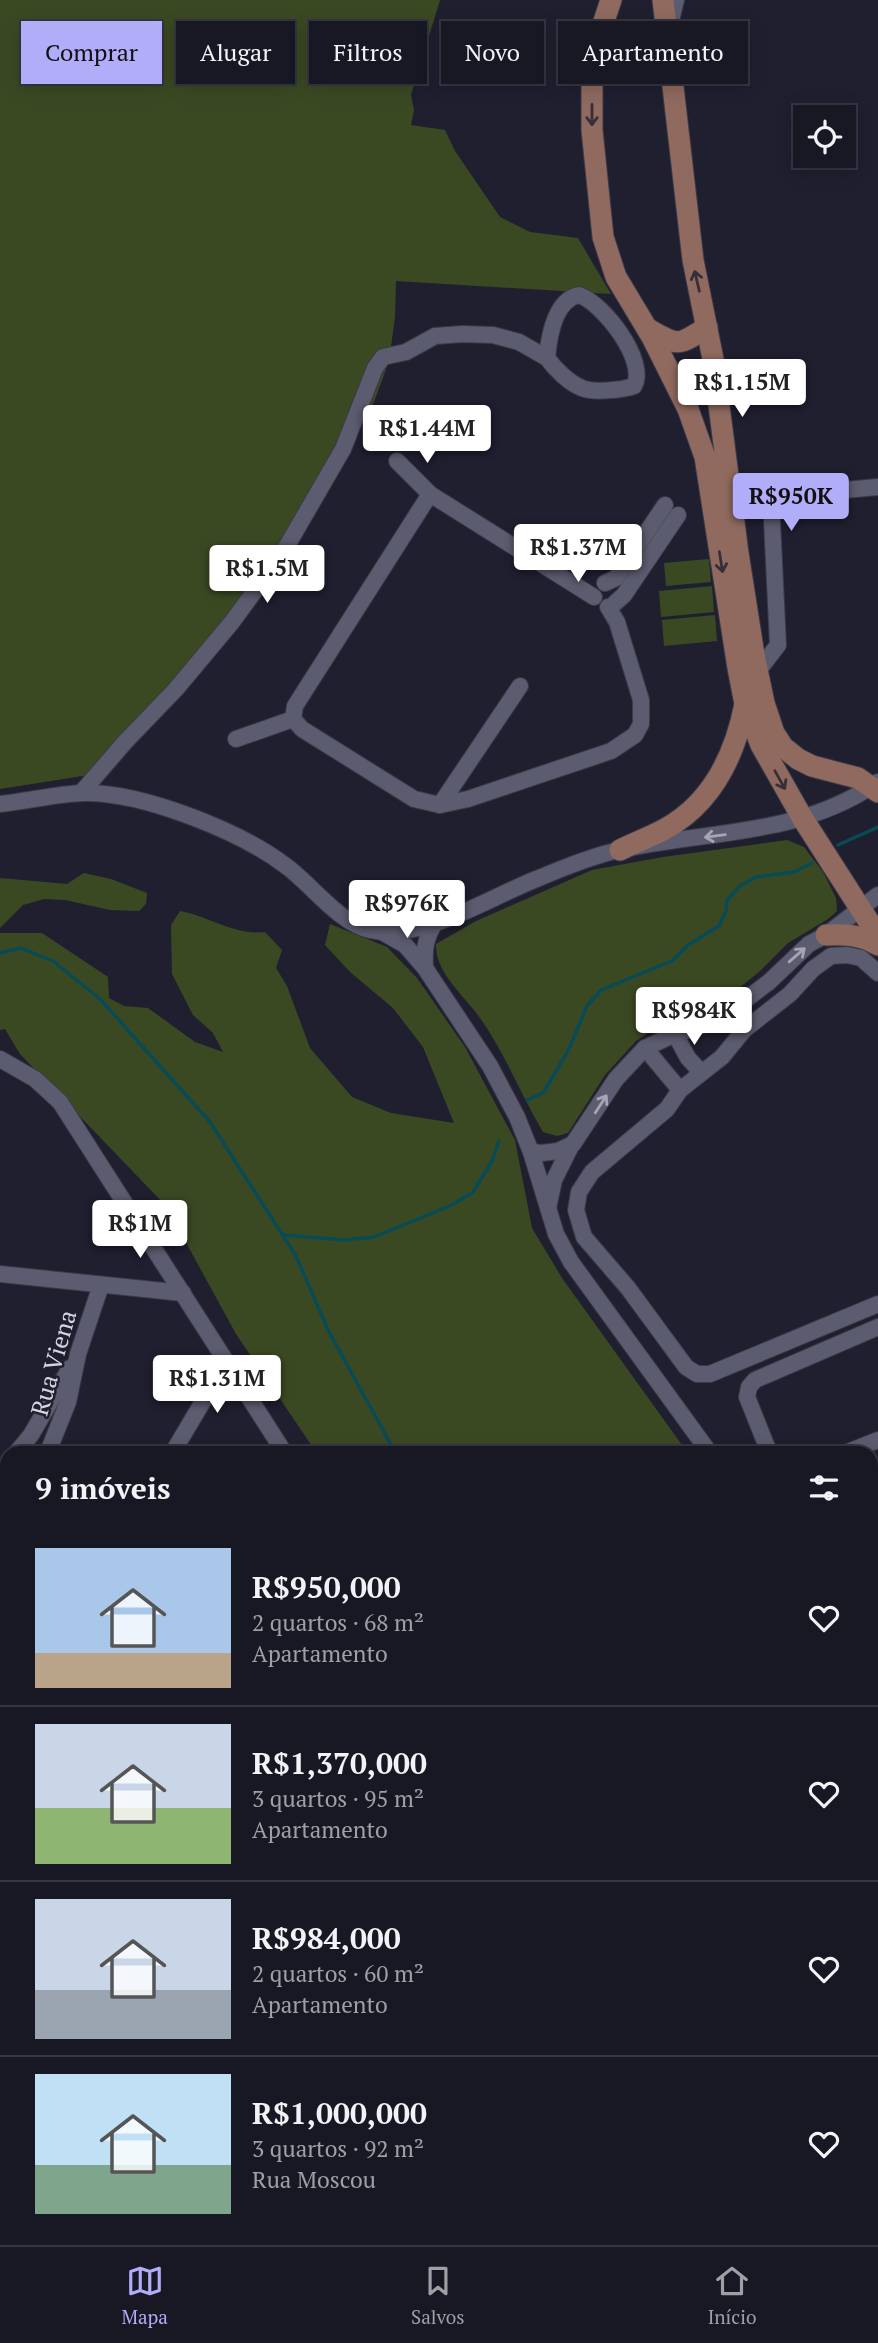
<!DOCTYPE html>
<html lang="pt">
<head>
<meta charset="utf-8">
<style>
  :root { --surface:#181724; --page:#252431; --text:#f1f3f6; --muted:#9f9fa6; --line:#363641; --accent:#b2adf9 }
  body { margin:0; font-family:"PT Serif",serif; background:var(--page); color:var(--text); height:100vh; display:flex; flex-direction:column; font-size:26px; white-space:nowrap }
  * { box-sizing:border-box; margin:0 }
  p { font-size:23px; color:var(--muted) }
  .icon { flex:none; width:38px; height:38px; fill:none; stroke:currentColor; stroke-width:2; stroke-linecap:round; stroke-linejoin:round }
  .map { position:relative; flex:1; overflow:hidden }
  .details { position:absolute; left:0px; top:1446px; width:878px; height:800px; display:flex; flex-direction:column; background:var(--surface); border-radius:21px 21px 0 0; box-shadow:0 4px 18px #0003,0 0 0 2px var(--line) }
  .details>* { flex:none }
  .guide { position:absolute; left:21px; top:21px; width:836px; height:63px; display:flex; gap:14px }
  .tools { position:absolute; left:793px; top:105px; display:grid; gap:14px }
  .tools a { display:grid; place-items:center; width:63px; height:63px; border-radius:0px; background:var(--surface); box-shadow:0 4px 18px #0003,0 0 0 2px var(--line); font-size:35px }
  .price { position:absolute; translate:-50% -60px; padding:0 16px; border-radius:7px; background:#fff; color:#222; font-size:23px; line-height:46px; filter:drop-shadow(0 2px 4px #0008) }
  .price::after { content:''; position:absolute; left:50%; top:42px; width:21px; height:16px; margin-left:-10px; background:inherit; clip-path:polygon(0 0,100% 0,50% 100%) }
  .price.on { background:var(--accent); color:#111 }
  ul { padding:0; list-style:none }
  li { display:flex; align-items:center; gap:21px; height:175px; padding:0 35px }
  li+li { border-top:2px solid var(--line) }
  li span { display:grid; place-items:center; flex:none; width:196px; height:140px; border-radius:0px; color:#555 }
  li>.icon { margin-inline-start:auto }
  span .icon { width:84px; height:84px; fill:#fffc; stroke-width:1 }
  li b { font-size:30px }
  h2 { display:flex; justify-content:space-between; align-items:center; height:84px; padding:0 35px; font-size:30px }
  .pill { padding:0 24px; border-radius:0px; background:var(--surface); box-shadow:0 4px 18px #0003,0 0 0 2px var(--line); font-size:24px; line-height:63px }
  .pill.on { background:var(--accent); color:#111 }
  .dock { display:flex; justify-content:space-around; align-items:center; height:98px; border-top:2px solid var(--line); background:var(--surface); font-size:19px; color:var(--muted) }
  .dock a { display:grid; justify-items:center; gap:4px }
  .dock .on { color:var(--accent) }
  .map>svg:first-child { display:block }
  .green { fill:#3b4923 }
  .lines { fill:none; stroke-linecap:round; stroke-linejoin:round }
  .stream { stroke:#074b57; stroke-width:3.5 }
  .minor-casing { stroke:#3b3a48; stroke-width:18 }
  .major-casing { stroke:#3b3a48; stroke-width:23 }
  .minor { stroke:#5c5c70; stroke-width:16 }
  .major { stroke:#906a5f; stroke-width:21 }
  .oneway { stroke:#362e39 }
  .oneway2 { stroke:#a5a5b4 }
  .labels { text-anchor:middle; stroke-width:5; stroke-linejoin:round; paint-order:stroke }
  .street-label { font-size:24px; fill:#d6d6e1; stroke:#201f30 }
</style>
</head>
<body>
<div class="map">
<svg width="878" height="2245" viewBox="0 0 878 2245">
  <rect width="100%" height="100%" fill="#201f30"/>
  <g class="green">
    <polygon points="0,0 440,0 411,95 414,110 411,125 445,130 455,151 500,217 530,232 578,238 611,294 396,281 395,317 389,361 374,402 287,559 255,605 114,767 89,775 0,789"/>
    <polygon points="709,559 711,582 666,586 664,563"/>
    <polygon points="712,586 714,612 661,617 659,591"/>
    <polygon points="715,615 717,641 664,646 662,620"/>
    <path d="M 787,840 L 804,847 L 823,872 L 836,898 L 837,911 L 828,919 L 788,943 L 759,972 L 729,996 L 694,1013 L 662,1024 L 636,1041 L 605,1075 L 568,1133 L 557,1136 L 543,1132 C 521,1095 505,1053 480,1018 C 464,995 435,973 436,944 L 476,921 L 592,870 L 663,857 Z"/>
    <polygon points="84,873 111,879 147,893 146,904 139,911 110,910 65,900 44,899 23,905 0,928 0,878 67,884"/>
    <path d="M 180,911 C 208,916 236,936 265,932 L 282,950 L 276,968 L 287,986 L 310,1048 L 352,1097 L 391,1113 L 454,1123 L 423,1047 L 393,1008 L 350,972 L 325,945 L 330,924 L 387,947 L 417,978 L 465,1047 L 515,1140 L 532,1228 L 562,1278 L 687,1452 L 316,1452 L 236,1334 L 166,1206 L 20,1054 L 5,1029 L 0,1030 L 0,933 L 42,933 L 108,977 L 109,998 L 124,1006 L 148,1008 L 195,1042 L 223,1052 L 213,1033 L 193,1015 L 172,974 L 171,925 Z"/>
    <polygon points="872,1709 878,1718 878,2047 872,2037"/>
  </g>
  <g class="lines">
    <g class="stream">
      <polyline points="838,845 878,827"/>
      <polyline points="0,953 21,948 53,961 100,999 210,1122 296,1256 328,1330 395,1452"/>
      <polyline points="527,1100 543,1093 569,1049 587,1006 601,990 672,961 688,945 719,926 726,911 727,900 740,886 756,877 794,872 812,863"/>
      <polyline points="284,1235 344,1240 374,1237 452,1205 473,1192 492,1161 499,1141"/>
      <polyline points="872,2003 878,2007"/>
    </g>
    <defs>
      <g id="minor">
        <polyline points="670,25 676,0"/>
        <path d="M 579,295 C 603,303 648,361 634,386 C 623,390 592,393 582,388 C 569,383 555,369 547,358 C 549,336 555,300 579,295 Z"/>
        <polyline points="397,461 430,494"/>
        <polyline points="605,583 616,578 665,505"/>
        <polyline points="594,597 430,494 295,706 293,719 302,729 414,799 440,805 468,799 611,751 635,735 641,724 641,700 617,622 608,607"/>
        <polyline points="615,603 624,595 678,515"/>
        <polyline points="758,671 778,645 771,500 779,496 878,487"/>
        <polyline points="236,739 293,719"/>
        <polyline points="81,793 125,742 176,689 232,622 284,551 343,449 375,368 383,357 406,352 435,336 462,334 493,335 519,342 547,358"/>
        <path d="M 0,804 C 28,801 56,794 84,793 C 142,792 240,831 286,866 C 311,884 339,923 370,930 C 425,941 489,897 539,878 C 565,867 592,856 619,850 C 708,830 799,837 878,782"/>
        <polyline points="440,805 520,686"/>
        <polyline points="382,932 405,945 425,968 490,1066 517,1117 531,1152 556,1234 571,1262 709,1452"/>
        <path d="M 425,968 C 424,950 425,938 435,923"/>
        <polyline points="878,973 861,958 847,955 831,956 813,969 790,994 744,1030 722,1057 680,1090 667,1109 592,1172 579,1192 576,1210 584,1237 628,1288 686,1367 697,1374 710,1374 878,1304"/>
        <polyline points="675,1034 688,1058 701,1072"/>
        <polyline points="645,1048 680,1090"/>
        <polyline points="0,1059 35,1079 60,1102 284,1452"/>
        <polyline points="531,1152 542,1153 558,1151 573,1144 616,1079 645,1048 675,1034 707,1024 740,1004 769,982 809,944 826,935 878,895"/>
        <polyline points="548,1208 554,1180 572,1144"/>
        <polyline points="0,1274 183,1293"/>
        <polyline points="17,1452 31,1435 70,1368"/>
        <polyline points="48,1452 68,1402 78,1354 101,1285"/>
        <polyline points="173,1452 208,1393 222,1358"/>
        <polyline points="769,1452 747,1397 749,1387 755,1380 878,1327"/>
        <polyline points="848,1452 878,1440"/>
        <polyline points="0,1474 7,1465"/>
        <polyline points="0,1537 7,1526"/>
        <polyline points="874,1555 878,1563"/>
        <polyline points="872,1675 878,1684"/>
        <polyline points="0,1700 7,1704"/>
        <polyline points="0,1728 7,1717"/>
        <polyline points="0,2088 7,2077"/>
        <polyline points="872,2118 878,2118"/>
        <polyline points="872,2221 878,2233"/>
        <polyline points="242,2238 250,2245"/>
        <polyline points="141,2245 147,2238"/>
        <polyline points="356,2245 361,2238"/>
        <polyline points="520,2245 521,2238"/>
        <polyline points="632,2245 633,2238"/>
        <polyline points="761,2245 764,2238"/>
      </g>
      <g id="major">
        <polyline points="611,0 599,36 592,86 592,130 603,237 616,277 652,337 688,409 705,457 738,668 745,704 761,745 803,819 878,936"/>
        <polyline points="663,0 693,260 713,359 738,553 754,655 764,703 774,733 783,747 798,759 812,766 858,778 878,792"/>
        <path d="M 648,329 C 678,346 677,347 707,327"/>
        <path d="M 620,850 C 634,843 650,837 665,829 C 712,803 735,755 745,704"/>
        <path d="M 826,935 C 846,934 861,935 878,945"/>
        <polyline points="0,2199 7,2204"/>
        <polyline points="9,2238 18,2245"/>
        <polyline points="51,2238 60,2245"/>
      </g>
    </defs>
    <use href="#minor" class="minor-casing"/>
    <use href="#major" class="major-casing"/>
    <use href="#minor" class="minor"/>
    <use href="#major" class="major"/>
  </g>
  <defs><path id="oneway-shaft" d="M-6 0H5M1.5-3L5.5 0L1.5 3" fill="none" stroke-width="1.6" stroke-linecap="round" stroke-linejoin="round" transform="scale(1.75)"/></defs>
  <g class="oneway">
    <use href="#oneway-shaft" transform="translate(592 115) rotate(90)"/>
    <use href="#oneway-shaft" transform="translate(697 281) rotate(-103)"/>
    <use href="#oneway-shaft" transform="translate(721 562) rotate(81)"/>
    <use href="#oneway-shaft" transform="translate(780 780) rotate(61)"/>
  </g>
  <g class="oneway2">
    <use href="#oneway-shaft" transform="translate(715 836) rotate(172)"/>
    <use href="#oneway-shaft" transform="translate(797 955) rotate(-41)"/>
    <use href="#oneway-shaft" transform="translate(601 1104) rotate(-57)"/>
  </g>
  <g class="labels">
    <g class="street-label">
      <text transform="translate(54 1363) rotate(-74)" y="8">Rua Viena</text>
    </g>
  </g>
</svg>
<div class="tools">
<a><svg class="icon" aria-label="locate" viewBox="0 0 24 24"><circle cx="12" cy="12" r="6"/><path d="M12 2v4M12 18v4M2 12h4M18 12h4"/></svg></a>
</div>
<b class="price" style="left:742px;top:419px">R$1.15M</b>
<b class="price" style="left:427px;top:465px">R$1.44M</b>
<b class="price on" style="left:791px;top:533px">R$950K</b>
<b class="price" style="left:578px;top:584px">R$1.37M</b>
<b class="price" style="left:267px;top:605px">R$1.5M</b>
<b class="price" style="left:407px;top:940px">R$976K</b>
<b class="price" style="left:694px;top:1047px">R$984K</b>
<b class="price" style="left:140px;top:1260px">R$1M</b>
<b class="price" style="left:217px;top:1415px">R$1.31M</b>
<div class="guide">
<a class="pill on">Comprar</a>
<a class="pill">Alugar</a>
<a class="pill">Filtros</a>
<a class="pill">Novo</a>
<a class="pill">Apartamento</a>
</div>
<section class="details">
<h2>9 imóveis<svg class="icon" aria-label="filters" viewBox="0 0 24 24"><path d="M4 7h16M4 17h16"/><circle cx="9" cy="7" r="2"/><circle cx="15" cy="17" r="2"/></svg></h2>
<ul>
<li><span style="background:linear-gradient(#a9c7e8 75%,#b9a48a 0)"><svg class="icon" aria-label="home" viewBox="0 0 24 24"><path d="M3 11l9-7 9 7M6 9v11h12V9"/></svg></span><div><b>R$950,000</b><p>2 quartos · 68 m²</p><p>Apartamento</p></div><svg class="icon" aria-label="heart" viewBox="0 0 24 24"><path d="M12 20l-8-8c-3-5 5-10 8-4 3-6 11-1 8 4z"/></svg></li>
<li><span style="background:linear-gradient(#c9d6e8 60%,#8fb573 0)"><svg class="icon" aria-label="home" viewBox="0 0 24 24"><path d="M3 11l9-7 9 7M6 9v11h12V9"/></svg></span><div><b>R$1,370,000</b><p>3 quartos · 95 m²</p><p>Apartamento</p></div><svg class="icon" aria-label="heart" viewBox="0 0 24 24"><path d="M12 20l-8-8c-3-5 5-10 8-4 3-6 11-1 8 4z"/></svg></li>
<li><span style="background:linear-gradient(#c9d6e8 65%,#9aa5b1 0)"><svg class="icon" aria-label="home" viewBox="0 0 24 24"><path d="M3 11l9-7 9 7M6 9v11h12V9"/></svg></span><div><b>R$984,000</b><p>2 quartos · 60 m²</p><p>Apartamento</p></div><svg class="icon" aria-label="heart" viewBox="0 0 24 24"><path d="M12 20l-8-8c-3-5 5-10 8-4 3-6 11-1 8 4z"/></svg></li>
<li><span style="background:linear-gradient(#bfe0f5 65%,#7fa58c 0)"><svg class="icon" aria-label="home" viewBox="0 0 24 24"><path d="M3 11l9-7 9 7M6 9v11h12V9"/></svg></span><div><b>R$1,000,000</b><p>3 quartos · 92 m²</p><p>Rua Moscou</p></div><svg class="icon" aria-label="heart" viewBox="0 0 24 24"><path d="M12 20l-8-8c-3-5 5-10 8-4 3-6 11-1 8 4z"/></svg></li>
</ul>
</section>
</div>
<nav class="dock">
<a class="on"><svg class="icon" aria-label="map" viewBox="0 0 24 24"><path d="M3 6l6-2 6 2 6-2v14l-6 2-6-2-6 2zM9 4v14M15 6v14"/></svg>Mapa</a>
<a><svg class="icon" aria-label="saved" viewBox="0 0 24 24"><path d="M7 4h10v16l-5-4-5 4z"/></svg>Salvos</a>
<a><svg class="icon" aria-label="home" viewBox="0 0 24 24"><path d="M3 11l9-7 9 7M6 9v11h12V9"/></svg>Início</a>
</nav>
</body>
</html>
